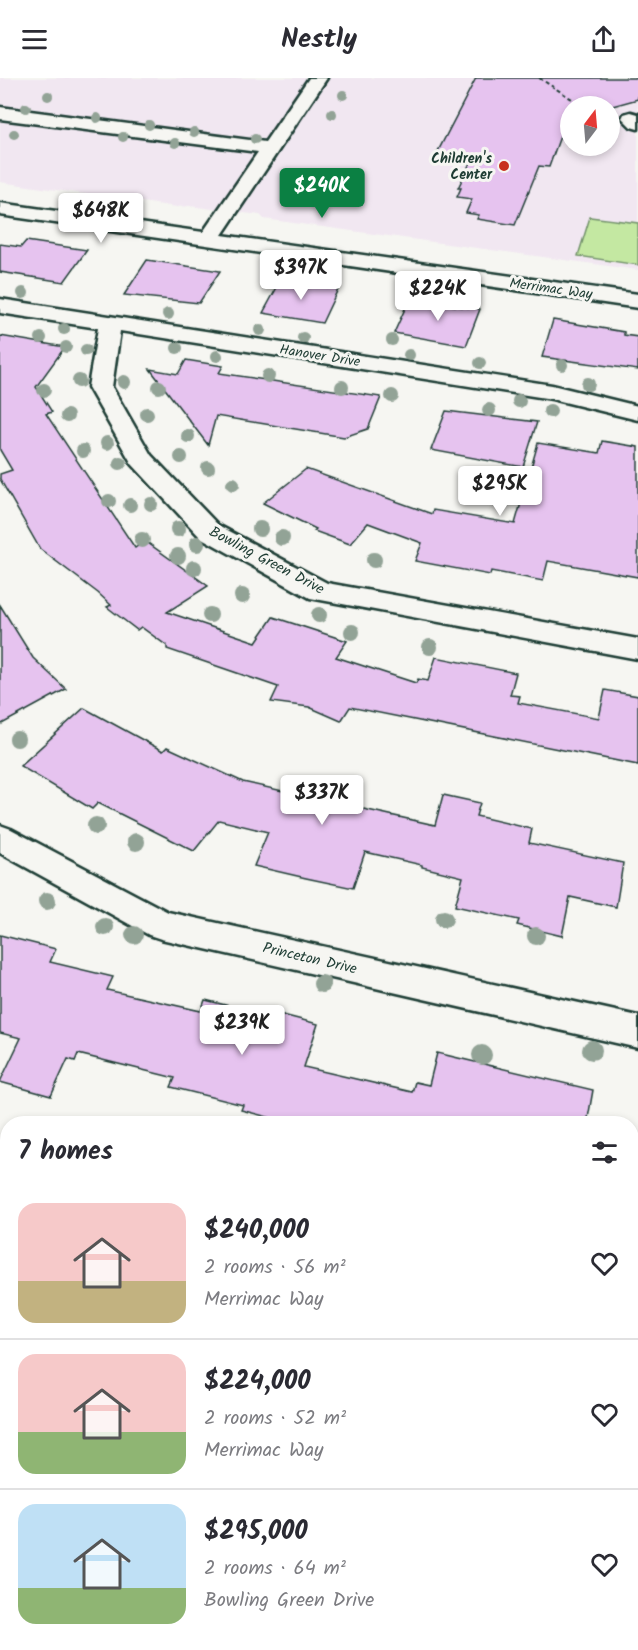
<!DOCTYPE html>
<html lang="en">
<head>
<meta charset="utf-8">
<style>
  :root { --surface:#fff; --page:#f2f2f3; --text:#2b2b33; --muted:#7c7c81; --line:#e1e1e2; --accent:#0b8043 }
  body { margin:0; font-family:Kalam,sans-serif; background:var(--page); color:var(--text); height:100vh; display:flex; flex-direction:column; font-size:22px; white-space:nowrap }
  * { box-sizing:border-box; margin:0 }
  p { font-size:20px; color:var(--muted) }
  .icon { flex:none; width:33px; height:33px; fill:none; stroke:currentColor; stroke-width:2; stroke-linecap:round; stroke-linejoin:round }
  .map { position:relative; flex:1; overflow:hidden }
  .side { position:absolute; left:0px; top:1038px; width:639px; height:534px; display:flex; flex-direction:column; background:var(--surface); border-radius:24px 24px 0 0; box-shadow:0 3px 9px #0003 }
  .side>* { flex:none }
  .needle { width:39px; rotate:16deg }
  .buttons { position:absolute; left:560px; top:18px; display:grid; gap:12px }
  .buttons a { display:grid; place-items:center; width:60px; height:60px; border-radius:50%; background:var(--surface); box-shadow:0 3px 9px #0003; font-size:30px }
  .price { position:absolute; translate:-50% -51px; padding:0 14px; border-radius:6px; background:#fff; color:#222; font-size:20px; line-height:39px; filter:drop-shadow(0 2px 3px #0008) }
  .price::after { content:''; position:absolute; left:50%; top:36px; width:18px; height:14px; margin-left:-9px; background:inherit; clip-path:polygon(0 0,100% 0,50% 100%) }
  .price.active { background:var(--accent); color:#fff }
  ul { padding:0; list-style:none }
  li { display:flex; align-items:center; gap:18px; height:150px; padding:0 18px }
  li+li { border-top:2px solid var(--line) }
  li span { display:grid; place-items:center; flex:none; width:168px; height:120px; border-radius:18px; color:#555 }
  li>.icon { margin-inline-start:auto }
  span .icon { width:72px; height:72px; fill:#fffc; stroke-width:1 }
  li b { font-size:26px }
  h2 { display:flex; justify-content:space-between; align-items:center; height:72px; padding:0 18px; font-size:26px }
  header { display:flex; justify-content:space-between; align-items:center; height:78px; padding:0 18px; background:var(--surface); font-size:27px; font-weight:800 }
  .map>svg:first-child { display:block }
  .built { fill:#f1e7f1; fill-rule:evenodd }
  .green { fill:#c4e8a2; stroke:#72926b; stroke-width:1.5 }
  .building { fill:#e6c3ef; stroke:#1f3d34; stroke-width:1.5 }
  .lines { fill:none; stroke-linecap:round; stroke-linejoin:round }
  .minor-casing { stroke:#1f3d34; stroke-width:5 }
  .path { stroke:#1f3d34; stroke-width:2; stroke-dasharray:4 3; stroke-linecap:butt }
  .minor { fill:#f6f6f2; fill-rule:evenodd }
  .tree { fill:#92a396 }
  .poi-dot { fill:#c8321e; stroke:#f6f6f2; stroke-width:2 }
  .labels { text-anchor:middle; stroke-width:6; stroke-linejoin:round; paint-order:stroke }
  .far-poi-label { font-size:14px; font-weight:bold; fill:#1f3d34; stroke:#f6f6f2; text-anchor:end }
  .far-street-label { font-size:14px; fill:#1f3d34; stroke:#f6f6f2 }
  .street-label { font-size:15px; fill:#1f3d34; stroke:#f6f6f2 }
</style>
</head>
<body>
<header><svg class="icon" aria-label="menu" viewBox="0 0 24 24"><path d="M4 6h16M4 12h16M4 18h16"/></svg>Nestly<svg class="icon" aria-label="share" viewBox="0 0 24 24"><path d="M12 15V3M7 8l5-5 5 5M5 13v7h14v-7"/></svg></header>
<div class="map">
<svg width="638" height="1572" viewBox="0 0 638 1572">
  <rect width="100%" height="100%" fill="#f6f6f2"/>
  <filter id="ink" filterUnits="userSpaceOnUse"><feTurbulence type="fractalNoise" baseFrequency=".0167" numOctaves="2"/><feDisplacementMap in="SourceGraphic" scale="12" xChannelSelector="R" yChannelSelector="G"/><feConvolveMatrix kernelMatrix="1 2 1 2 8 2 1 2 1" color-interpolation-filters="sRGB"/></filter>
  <g filter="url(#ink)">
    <path class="built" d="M 0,0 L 638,0 L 638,192 L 264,141 L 260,137 L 189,128 L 177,129 L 0,104 ZM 570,28 L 609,28 L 609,68 L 570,68 Z"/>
    <polygon class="green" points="590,139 638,145 638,187 578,178"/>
    <g class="building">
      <polygon points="476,0 638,0 638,21 609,29 570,28 570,39 567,39 549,89 539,88 515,147 477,141 479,137 466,135 472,121 457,119 461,110 458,110 470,85 434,81"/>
      <polygon points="26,163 87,172 64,204 0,194 0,166 21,169"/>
      <polygon points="147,182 220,193 199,225 124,217"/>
      <polygon points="281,202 338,211 322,245 263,235"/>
      <polygon points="409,222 480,231 466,268 394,255"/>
      <polygon points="553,242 624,254 624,257 638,259 638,292 542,279"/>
      <polygon points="0,258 65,269 36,309 52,334 46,336 135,470 145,463 208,508 167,534 256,564 273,539 347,563 336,579 416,605 418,601 428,603 436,579 516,595 510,617 520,618 518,625 599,640 605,612 638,618 638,687 350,629 341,643 309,629 271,624 278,609 167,571 167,568 141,549 137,552 107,529 111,527 98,515 40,471 0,401 0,396 12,392 0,372"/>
      <polygon points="186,282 223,288 219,295 381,319 368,351 344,359 216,338 208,367 150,291 178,296"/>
      <polygon points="446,333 537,344 523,389 431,372"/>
      <polygon points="602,363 638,369 638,499 548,483 543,503 491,493 490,497 415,483 422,465 368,445 350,466 314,453 316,451 263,425 306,391 432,436 433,432 515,446 538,365 599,375"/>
      <polygon points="0,527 33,580 66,611 0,647"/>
      <polygon points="84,630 163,673 167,669 243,704 435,747 443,717 480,725 476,738 532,751 529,765 623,785 616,829 570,819 562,858 517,847 519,842 455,828 463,799 422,789 422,787 365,774 353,810 306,800 254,788 268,754 219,742 194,773 98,725 92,731 20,688"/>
      <polygon points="0,857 56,871 50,884 113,899 107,912 201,933 205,922 270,938 271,934 318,946 304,989 412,1014 415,1004 429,1007 437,975 593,1012 587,1046 294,1046 241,1032 243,1027 171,1009 175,1000 78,976 75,983 68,981 51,1018 0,1004 21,960 0,955"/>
    </g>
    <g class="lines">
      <defs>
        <g id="minor">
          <polygon points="309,0 327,0 222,157 638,216 638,230 0,137 0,125 203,154 258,74 0,41 0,29 265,64"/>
          <polygon points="631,34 638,36 638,51 631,49 622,40 624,36"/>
          <polygon points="0,221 552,307 638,328 638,342 552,321 120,253 112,309 151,377 218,447 327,505 638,561 638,581 310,520 200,459 132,386 88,309 98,250 0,235"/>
          <polygon points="0,747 11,751 168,834 638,938 638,970 161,861 149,857 0,775"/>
          <polygon points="0,1275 8,1276 8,1319 0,1317"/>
          <polygon points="632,1463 638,1465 638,1511 632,1509"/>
          <polygon points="45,1564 93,1564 91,1572 43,1572"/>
        </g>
      </defs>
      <use href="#minor" class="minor-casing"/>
      <polyline class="path" points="539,0 583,28"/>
      <use href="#minor" class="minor"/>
    </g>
    <g class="tree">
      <circle cx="343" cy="17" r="5"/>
      <circle cx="48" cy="18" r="5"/>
      <circle cx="26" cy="30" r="5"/>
      <circle cx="332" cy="36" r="5"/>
      <circle cx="97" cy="40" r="5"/>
      <circle cx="149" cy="47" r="5"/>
      <circle cx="194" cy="54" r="5"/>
      <circle cx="14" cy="56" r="5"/>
      <circle cx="123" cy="59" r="5"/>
      <circle cx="255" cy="61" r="5"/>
      <circle cx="175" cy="65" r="5"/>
      <circle cx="23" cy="215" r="6"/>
      <circle cx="168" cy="236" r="6"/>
      <circle cx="64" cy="251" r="6"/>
      <circle cx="260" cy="252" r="6"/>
      <circle cx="41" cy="260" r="6"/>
      <circle cx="303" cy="260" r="6"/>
      <circle cx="392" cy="262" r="6"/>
      <circle cx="66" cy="269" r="6"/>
      <circle cx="177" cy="270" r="6"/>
      <circle cx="86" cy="272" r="6"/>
      <circle cx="409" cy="277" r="6"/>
      <circle cx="217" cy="278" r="6"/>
      <circle cx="480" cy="285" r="6"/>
      <circle cx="562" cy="287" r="6"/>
      <circle cx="268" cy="298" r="7"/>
      <circle cx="79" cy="303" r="7"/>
      <circle cx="124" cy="304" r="7"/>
      <circle cx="588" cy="306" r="7"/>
      <circle cx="159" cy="309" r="7"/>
      <circle cx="342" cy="309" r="7"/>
      <circle cx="44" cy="312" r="7"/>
      <circle cx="392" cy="318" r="7"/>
      <circle cx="519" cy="323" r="7"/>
      <circle cx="489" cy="332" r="7"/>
      <circle cx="550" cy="333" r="7"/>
      <circle cx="147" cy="336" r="7"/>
      <circle cx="67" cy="338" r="7"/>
      <circle cx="188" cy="358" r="7"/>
      <circle cx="107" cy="365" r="7"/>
      <circle cx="83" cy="373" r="7"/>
      <circle cx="181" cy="379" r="7"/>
      <circle cx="120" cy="385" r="7"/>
      <circle cx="208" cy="390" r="7"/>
      <circle cx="233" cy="406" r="7"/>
      <circle cx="109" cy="423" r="7"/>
      <circle cx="151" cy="426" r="7"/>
      <circle cx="130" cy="427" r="7"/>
      <circle cx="178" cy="451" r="8"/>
      <circle cx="260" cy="451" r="8"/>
      <circle cx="282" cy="460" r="8"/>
      <circle cx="142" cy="462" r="8"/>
      <circle cx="197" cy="466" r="8"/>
      <circle cx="178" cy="478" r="8"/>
      <circle cx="374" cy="482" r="8"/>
      <circle cx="194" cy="490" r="8"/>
      <circle cx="242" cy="518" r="8"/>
      <circle cx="210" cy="537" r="8"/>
      <circle cx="319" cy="537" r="8"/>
      <circle cx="352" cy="554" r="8"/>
      <circle cx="430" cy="569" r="8"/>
      <circle cx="17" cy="661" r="8"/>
      <circle cx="96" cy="748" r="9"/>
      <circle cx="136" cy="764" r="9"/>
      <circle cx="47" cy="823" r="9"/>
      <circle cx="444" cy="841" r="9"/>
      <circle cx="105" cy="849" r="9"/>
      <circle cx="134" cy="857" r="9"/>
      <circle cx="536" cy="858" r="9"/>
      <circle cx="322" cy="906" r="9"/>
      <circle cx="592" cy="972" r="10"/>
      <circle cx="482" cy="977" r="10"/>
    </g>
  </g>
  <circle class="poi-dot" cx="504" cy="88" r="6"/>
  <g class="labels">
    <g class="far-poi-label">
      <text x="492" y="85">Children's<tspan x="492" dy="16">Center</tspan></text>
    </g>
    <g class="far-street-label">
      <text transform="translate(551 210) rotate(8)" y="5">Merrimac Way</text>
      <text transform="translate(320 277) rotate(9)" y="5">Hanover Drive</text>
    </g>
    <g class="street-label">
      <text transform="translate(267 482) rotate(28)" y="5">Bowling Green Drive</text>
      <text transform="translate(310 880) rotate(13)" y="5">Princeton Drive</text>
    </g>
  </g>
</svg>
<div class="buttons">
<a><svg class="needle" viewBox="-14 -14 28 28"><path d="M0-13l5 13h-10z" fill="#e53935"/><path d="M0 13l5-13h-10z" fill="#7c7c81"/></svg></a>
</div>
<b class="price active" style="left:322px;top:141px">$240K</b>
<b class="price" style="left:101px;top:166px">$648K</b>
<b class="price" style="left:301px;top:223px">$397K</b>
<b class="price" style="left:438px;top:244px">$224K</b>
<b class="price" style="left:500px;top:439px">$295K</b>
<b class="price" style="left:322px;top:748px">$337K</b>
<b class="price" style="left:242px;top:978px">$239K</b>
<section class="side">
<h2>7 homes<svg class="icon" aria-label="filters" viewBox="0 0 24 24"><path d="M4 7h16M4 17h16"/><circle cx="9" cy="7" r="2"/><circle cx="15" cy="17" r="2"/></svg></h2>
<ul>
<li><span style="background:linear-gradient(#f6c9c9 65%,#c2b280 0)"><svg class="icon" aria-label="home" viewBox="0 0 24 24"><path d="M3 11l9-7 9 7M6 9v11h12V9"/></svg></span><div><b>$240,000</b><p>2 rooms · 56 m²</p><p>Merrimac Way</p></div><svg class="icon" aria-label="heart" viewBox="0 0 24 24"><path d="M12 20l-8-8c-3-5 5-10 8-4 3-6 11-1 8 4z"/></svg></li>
<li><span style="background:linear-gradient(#f6c9c9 65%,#8fb573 0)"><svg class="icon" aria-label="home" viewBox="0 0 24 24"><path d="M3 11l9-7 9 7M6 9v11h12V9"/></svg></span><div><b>$224,000</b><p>2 rooms · 52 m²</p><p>Merrimac Way</p></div><svg class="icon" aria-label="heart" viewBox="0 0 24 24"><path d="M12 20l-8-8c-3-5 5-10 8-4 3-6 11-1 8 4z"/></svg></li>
<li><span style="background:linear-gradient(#bfe0f5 70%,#8fb573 0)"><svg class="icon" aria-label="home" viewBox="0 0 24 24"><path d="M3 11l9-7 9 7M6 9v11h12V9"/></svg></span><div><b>$295,000</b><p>2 rooms · 64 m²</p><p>Bowling Green Drive</p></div><svg class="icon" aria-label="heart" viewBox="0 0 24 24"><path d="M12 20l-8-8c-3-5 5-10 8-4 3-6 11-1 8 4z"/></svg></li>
</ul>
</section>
</div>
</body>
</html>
